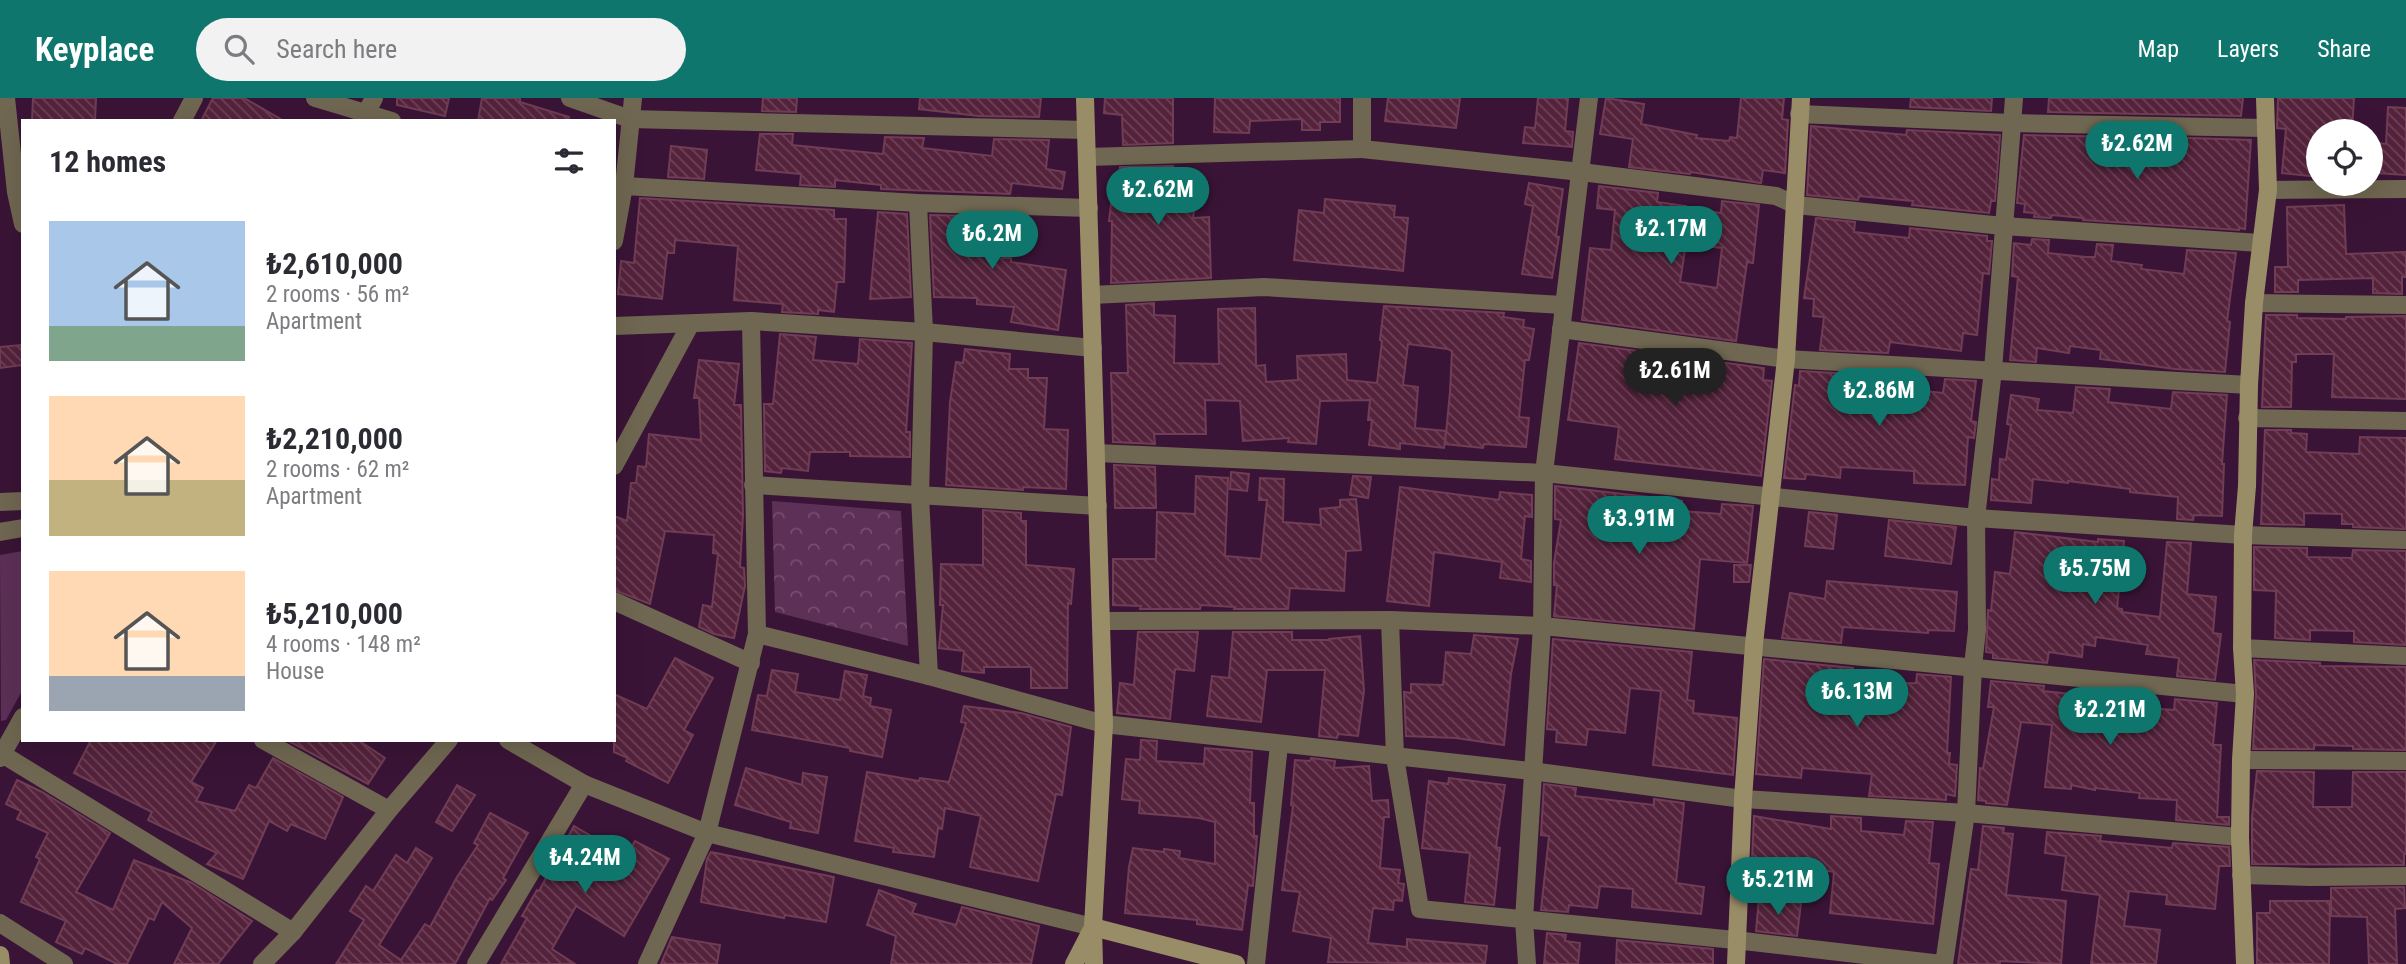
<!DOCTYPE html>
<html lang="en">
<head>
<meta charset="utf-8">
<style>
  :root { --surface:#fff; --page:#f2f2f3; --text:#2b2b33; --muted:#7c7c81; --accent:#0f766e }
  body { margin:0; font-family:"Roboto Condensed",sans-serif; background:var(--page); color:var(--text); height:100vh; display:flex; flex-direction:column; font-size:26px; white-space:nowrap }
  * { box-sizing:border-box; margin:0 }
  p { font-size:23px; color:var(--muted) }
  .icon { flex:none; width:38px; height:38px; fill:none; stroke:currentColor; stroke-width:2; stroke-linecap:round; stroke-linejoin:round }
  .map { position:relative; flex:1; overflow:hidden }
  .details { position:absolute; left:21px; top:21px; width:595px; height:623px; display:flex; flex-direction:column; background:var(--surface); border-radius:0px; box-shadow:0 7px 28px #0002 }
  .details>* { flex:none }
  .controls { position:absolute; left:2306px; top:21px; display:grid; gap:14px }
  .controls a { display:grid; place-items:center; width:77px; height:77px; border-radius:50%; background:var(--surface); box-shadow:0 7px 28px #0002; font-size:35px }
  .price { position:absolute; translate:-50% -60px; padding:0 16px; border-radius:24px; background:var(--accent); color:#fff; font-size:23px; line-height:46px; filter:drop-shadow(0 2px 4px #0008) }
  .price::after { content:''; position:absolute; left:50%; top:42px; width:21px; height:16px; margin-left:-10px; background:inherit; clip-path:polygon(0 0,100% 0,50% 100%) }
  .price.on { background:#222; color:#fff }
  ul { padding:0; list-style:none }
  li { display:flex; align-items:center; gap:21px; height:175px; padding:0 28px }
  li span { display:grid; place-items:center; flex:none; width:196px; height:140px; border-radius:0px; color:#555 }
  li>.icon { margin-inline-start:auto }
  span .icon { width:84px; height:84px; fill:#fffc; stroke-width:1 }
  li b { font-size:30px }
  h2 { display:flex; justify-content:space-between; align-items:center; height:84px; padding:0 28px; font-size:30px }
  header { display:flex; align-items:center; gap:42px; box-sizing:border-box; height:98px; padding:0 35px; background:var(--accent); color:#fff }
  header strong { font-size:33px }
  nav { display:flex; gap:38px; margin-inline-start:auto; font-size:24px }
  .search { width:490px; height:63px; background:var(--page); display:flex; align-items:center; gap:18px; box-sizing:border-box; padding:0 24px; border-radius:38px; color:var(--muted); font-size:26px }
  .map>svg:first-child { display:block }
  .grass { fill:#5d3057 }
  .park { fill:url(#park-crowns) }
  .building { fill:url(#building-back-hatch); stroke:#703d54; stroke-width:2; fill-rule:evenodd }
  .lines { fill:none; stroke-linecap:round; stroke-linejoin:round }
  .street { stroke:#6f6751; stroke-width:18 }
  .secondary { stroke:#998d68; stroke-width:18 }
</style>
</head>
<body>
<header>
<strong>Keyplace</strong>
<div class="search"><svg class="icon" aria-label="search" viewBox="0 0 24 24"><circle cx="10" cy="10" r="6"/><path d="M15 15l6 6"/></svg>Search here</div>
<nav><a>Map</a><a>Layers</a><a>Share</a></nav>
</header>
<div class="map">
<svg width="2406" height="866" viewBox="0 0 2406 866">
  <defs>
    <pattern id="park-crowns" width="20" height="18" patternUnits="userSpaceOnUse" patternTransform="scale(1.75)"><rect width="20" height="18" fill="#5d3057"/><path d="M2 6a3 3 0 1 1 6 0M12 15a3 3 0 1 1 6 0" fill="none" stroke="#754e70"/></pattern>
    <pattern id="building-back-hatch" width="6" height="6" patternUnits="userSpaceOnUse" patternTransform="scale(1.75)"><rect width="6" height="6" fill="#54233b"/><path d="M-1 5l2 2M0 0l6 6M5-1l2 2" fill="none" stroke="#6d4258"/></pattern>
  </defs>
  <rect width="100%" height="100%" fill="#3a1436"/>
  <polygon class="grass" points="23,453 23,591 6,622 1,623 0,457"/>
  <polygon class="park" points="772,403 901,413 908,548 775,514"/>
  <g class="building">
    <polygon points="33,0 96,0 95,23 32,23"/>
    <polygon points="213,0 244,0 284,23 201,23"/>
    <polygon points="397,0 449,0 445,18 397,7"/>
    <polygon points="482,0 520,0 520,4 569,19 568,23 478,23"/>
    <polygon points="763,0 797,0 796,14 762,13"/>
    <polygon points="920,0 1041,0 1039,19 979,18 919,11"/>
    <polygon points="1105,0 1173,0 1173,45 1123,47 1122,17 1104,15"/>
    <polygon points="1215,0 1340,0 1340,24 1320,24 1320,32 1302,32 1302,21 1250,23 1249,35 1214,34"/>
    <polygon points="1388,0 1460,0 1456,30 1385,23"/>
    <polygon points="1538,0 1568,0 1565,33 1573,34 1572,49 1523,45 1525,29 1535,30"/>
    <polygon points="1606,0 1644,6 1641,26 1697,37 1696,40 1729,43 1730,39 1737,40 1741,0 1784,0 1782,21 1788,22 1785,75 1763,72 1761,85 1691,74 1690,76 1629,69 1633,41 1600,36"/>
    <polygon points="1911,0 1992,0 1991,13 1910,9"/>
    <polygon points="2049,0 2243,0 2241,18 2048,14"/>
    <polygon points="2278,0 2354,0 2352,33 2319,33 2319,79 2282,75 2286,31 2277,30"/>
    <polygon points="2388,9 2406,10 2406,77 2375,75 2377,45 2386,46"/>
    <polygon points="1811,28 1906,37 1907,32 2000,37 1995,103 1991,103 1989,115 1912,107 1913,103 1859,98 1858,102 1807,97"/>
    <polygon points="760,36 793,36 792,47 883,56 885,39 924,40 922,50 992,58 994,41 1049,42 1046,71 1065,74 1062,91 1012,85 1010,96 881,91 881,87 835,82 835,89 800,87 801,76 756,72"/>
    <polygon points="2024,37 2126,39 2125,49 2161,53 2162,39 2251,42 2245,131 2239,130 2239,132 2083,122 2083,120 2052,117 2051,120 2034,119 2035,115 2024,114 2025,106 2017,105"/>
    <polygon points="671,48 707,52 704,81 668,79"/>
    <polygon points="1173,68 1176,73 1199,76 1193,120 1209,119 1211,180 1111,185 1112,123 1109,123 1111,106 1116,107 1120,69"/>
    <polygon points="1529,85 1563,91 1556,138 1559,139 1552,180 1522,176 1533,108 1525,106"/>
    <path d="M 1599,88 L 1658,95 L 1657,104 L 1686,108 L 1686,111 L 1721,115 L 1722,103 L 1759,107 L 1753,165 L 1747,164 L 1736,243 L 1582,222 L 1590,150 L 1611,152 L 1615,112 L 1597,110 ZM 1686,146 L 1722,150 L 1717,190 L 1680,184 Z"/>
    <polygon points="640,100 834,112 834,121 846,121 844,184 837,184 834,214 818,212 818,216 782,214 783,206 734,202 738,148 675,142 674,155 667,155 662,201 618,196 621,163 634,165"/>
    <polygon points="1325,101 1395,108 1394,119 1408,120 1403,173 1294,162 1299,112 1324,115"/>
    <polygon points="2344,107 2346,156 2406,154 2406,179 2402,179 2402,196 2373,195 2373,180 2298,182 2298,194 2275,194 2275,169 2288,169 2287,109"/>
    <polygon points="878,114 907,116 911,199 870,201"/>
    <polygon points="930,117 1008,119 1003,160 1011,160 1011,164 1066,172 1058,232 1011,224 1014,209 977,206 977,200 934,199"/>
    <polygon points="1816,120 1855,124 1854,134 1909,140 1910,130 1987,138 1987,143 1992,143 1989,176 1983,175 1977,237 1963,235 1961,253 1890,244 1888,255 1820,252 1824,219 1813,218 1814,201 1804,200"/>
    <polygon points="2032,141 2049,142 2048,155 2086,159 2095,159 2097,146 2113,147 2111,163 2142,167 2141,171 2184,176 2187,152 2236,155 2227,223 2230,224 2225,274 2175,271 2100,261 2101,252 2070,248 2069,255 2037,250 2036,264 2010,262 2018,179 2012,178 2014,145 2031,147"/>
    <polygon points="1154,205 1154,217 1175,218 1174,265 1219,266 1218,211 1255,210 1256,268 1265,267 1266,284 1298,282 1297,258 1346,256 1347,282 1377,285 1382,243 1380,242 1384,208 1504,215 1503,219 1524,222 1523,229 1534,231 1529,262 1525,262 1519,319 1529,320 1526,349 1484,346 1483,350 1445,346 1450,294 1452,253 1448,251 1408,246 1403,287 1418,289 1415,330 1446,333 1444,350 1400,345 1400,351 1369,347 1372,322 1368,322 1370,302 1320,303 1316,346 1288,344 1289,340 1243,343 1240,303 1205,302 1206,336 1154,336 1155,346 1113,344 1111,275 1128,275 1126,207"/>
    <polygon points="2266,217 2297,217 2297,220 2346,221 2346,219 2406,218 2406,301 2332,299 2334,256 2296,256 2296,264 2292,264 2291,309 2262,309"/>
    <polygon points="780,236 816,239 813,262 858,266 860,241 912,245 906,334 910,334 910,359 850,358 850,354 810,354 808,373 782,370 781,375 765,373 764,306 773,306"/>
    <polygon points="1579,245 1764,270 1763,282 1772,283 1761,378 1615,361 1619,329 1568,322"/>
    <polygon points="21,247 23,267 0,270 0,249"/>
    <polygon points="965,251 1010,256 1009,271 1028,271 1028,280 1047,280 1044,331 1068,332 1066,391 1023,389 1023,392 946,387 950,304 956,264 963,265"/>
    <polygon points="699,262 739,266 734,307 741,307 743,417 740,469 744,470 745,488 734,540 714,536 699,529 703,507 712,509 718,456 713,455 714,437 665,433 650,506 614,492 614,418 627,423 631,385 636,385 638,368 646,369 649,336 701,342 699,300 694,300"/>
    <polygon points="1800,273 1885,278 1888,282 1907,284 1906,291 1943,295 1945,281 1976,283 1971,323 1976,324 1974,340 1968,339 1965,387 1914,385 1914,373 1841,369 1840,380 1806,376 1805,381 1801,381 1784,380 1795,287 1799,288"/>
    <polygon points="2076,289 2110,291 2108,304 2171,311 2173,294 2227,297 2222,366 2224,366 2222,418 2194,417 2193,422 2177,421 2178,399 2130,394 2130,391 2068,383 2068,385 2033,381 2031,405 1991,402 1992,381 1999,382 2000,361 2006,362 2011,327 2007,326 2011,297 2039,301 2037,312 2073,315"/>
    <polygon points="2265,332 2291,332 2291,335 2307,336 2306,354 2359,356 2360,339 2406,340 2406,431 2353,429 2353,426 2342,426 2342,416 2304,415 2304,427 2261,426"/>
    <polygon points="1114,367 1155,369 1156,410 1115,410"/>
    <polygon points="1231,374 1249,376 1247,393 1230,391"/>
    <polygon points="1196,378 1228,380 1225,458 1261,461 1267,402 1259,402 1260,380 1284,381 1283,424 1321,427 1320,411 1340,409 1340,402 1356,401 1361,452 1346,453 1344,493 1290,490 1288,511 1234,511 1235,509 1201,507 1200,511 1140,511 1141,508 1113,507 1113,461 1156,461 1157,414 1195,416"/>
    <polygon points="1353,378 1371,379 1368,400 1350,397"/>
    <polygon points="1555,388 1682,403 1681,413 1721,416 1722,406 1753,408 1747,465 1700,461 1694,531 1554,518 1557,487 1554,487 1554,465 1561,422 1555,421"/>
    <polygon points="1400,389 1499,402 1500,394 1532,397 1532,419 1525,418 1521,461 1531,463 1531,484 1500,480 1502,464 1434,454 1429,508 1387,503"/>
    <polygon points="983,412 1021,415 1021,423 1026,423 1026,467 1074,471 1071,506 1068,505 1067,590 1031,590 1031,569 984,569 984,575 962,573 964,553 939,550 943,507 940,507 941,466 983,467"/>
    <polygon points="1809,414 1837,417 1833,451 1805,448"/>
    <polygon points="1889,422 1956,429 1951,466 1885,458"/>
    <polygon points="2015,434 2098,444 2098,441 2124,443 2117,510 2122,511 2122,514 2160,519 2167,444 2191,445 2187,496 2216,499 2213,535 2221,536 2215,582 2177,578 2179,560 2146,556 2148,547 2096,539 2095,548 2083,546 2082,559 2049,554 2047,565 1993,560 1993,555 1986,554 1988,512 1991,513 1995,474 2010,476"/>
    <polygon points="2254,449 2307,450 2307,459 2352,460 2353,452 2406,453 2406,547 2354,544 2354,533 2310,532 2310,542 2275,540 2276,493 2254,492"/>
    <polygon points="1734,467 1751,467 1749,484 1734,484"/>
    <polygon points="1827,483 1957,494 1954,533 1928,532 1928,535 1843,529 1841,545 1782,540 1790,495 1825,501"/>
    <polygon points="1138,534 1198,534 1194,573 1175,571 1170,621 1117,615 1120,585 1134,587"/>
    <polygon points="1233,534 1292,534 1292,542 1329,542 1329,541 1360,538 1364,593 1358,638 1338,636 1337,640 1319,638 1325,572 1267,572 1261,624 1207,618 1212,578 1229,580"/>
    <polygon points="1474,537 1518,541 1511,576 1504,647 1456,640 1406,638 1404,594 1411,595 1411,586 1443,587 1446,554 1471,556"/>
    <polygon points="1553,541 1692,554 1687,602 1694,603 1693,615 1737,620 1733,677 1653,667 1661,593 1630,590 1625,635 1588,631 1586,647 1556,644 1557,632 1547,631"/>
    <polygon points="675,560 713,580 684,632 693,637 668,685 626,663 628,660 614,654 614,596 647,611"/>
    <polygon points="1764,561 1853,570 1852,586 1916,585 1917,576 1951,579 1947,655 1950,655 1949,666 1957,667 1955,698 1946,696 1946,702 1869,698 1872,676 1802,670 1801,680 1756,676"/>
    <polygon points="2254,562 2320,565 2320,568 2406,569 2406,652 2353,651 2353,648 2314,647 2314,651 2253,651 2256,597"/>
    <polygon points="772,572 798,576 795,594 840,602 845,573 867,577 863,598 871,600 870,608 891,612 882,659 850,653 850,650 752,632 758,597 767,598"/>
    <polygon points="1991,583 2044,588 2043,593 2108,600 2108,594 2138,597 2136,609 2174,612 2175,601 2217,605 2213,647 2221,647 2217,719 2229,719 2229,727 2176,722 2177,702 2139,700 2140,695 2095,690 2095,692 2071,687 2071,691 2045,689 2052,627 2021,624 2007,707 1986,705 1986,703 1978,702 1980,670 1983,671 1994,609 1988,609"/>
    <polygon points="964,608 1021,615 1071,629 1062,697 1056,696 1038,783 970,769 981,718 945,710 942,731 938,730 934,759 893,754 894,750 855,743 867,674 919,683 920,680 949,684 966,625 961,624"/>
    <polygon points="91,642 217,642 191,684 203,690 196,703 235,713 249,687 256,690 273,660 343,699 325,741 291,726 287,733 269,723 243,781 207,766 217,755 148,722 152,714 74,675"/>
    <polygon points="287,642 358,642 385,660 368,686"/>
    <polygon points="1141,642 1157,643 1156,663 1204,666 1205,650 1252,654 1250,705 1254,705 1254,738 1257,738 1253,788 1248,787 1242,832 1197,826 1197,822 1125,815 1129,769 1133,750 1164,754 1164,751 1180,753 1179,760 1215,766 1215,724 1199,720 1139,715 1140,703 1122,701 1126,661 1140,662"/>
    <polygon points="1311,660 1335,663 1334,670 1369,668 1372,703 1388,702 1389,719 1384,719 1380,770 1400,772 1398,785 1404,786 1402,803 1394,802 1393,812 1373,810 1368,845 1407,849 1407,841 1487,848 1485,866 1328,864 1331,840 1293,833 1300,794 1282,792 1293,708 1291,707 1295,662 1310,663"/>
    <polygon points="746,670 802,687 803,675 827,679 818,735 790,730 791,724 735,707"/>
    <polygon points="2257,673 2314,674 2313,709 2352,709 2353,674 2406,674 2406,756 2404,756 2404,767 2252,766 2252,719"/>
    <polygon points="1449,680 1505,687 1496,749 1500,750 1494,807 1465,804 1470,755 1422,750 1429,683 1448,686"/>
    <polygon points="17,682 42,694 110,735 76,794 113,812 134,762 192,785 252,823 218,866 174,866 192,830 162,804 154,822 149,820 127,866 117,866 85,850 82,856 56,844 66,823 21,804 40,761 36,759 48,735 17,721 21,713 6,706"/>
    <polygon points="1544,686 1576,690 1575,698 1654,707 1654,701 1684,705 1676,785 1704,789 1701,816 1632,809 1633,791 1600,788 1597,810 1569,807 1568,814 1541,812 1549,738 1541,737"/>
    <polygon points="457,687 475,697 452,733 436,724"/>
    <polygon points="490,715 528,735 503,780 506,782 492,802 490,800 455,866 336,866 364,822 350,813 366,788 373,793 396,757 407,765 416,750 432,760 379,847 401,862 425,826 430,829 457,779 478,747 474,745"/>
    <polygon points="1754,718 1831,731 1831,718 1861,720 1861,733 1904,737 1906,723 1933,724 1929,765 1939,766 1933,826 1830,815 1834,774 1782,764 1752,761"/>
    <polygon points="574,728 626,758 635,743 669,761 624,838 576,808 552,851 575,866 501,866 527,820 522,818 537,792 539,793"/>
    <polygon points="1983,728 2004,730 2003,735 2013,736 2006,797 2066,803 2061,866 2000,863 2000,866 1958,866 1971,771 1978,772"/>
    <polygon points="2047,734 2101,738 2100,743 2172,750 2173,745 2229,749 2230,768 2219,768 2215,811 2166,806 2167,797 2129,793 2124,828 2160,832 2156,866 2091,866 2100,797 2062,792 2066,758 2045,755"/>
    <polygon points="711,754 834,779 826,824 785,817 784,820 701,804 707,761"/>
    <polygon points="2404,789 2405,810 2395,811 2397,866 2369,866 2367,819 2331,818 2331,790"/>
    <polygon points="879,792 916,806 912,815 956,827 962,809 1039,828 1031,866 891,866 896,838 867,827"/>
    <polygon points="1759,800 1801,805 1797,838 1756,833"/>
    <polygon points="2270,803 2330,803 2329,866 2257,866 2257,815 2270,815"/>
    <polygon points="1547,835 1566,837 1565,843 1580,845 1578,866 1544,866"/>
    <polygon points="672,839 720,847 717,866 661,866"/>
    <polygon points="1617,842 1713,851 1713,866 1616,866"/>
  </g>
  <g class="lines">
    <g class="street">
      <polyline points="6,0 16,94 23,126"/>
      <polyline points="315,0 392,23"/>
      <polyline points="570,0 630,21 1086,32"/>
      <polyline points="1362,0 1362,51 1581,74 1776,98 1796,107 2003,128 2260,145"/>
      <polyline points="1799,16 2011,25 2265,30"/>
      <polyline points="182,23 194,0"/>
      <polyline points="362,23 374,0"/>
      <polyline points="1087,59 1362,51"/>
      <polyline points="614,85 624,88 918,105 1089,110"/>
      <polyline points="2268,92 2406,91"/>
      <polyline points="918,105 924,234 920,398 929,578"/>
      <polyline points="614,143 624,88 633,0"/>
      <polyline points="1091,197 1264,189 1563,207"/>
      <polyline points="2254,205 2406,207"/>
      <polyline points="614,228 751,223 924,234 1093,250"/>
      <polyline points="1561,231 1786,261 2249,287"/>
      <polyline points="2247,320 2406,323"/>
      <polyline points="1096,355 1544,375 1976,420 2243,437 2406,442"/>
      <polyline points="614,368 690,227"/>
      <polyline points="753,387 1098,408"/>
      <polyline points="0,404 23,403"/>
      <polyline points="0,434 23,430"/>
      <polyline points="614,503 751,565"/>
      <polyline points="1390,522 1395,659 1420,811 1735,842 1942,866"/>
      <polyline points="1102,523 1390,522 1542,528 2245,596"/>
      <polyline points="757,536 929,578 1104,626 1531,673 1743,701 1966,715 2240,739"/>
      <polyline points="2242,550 2406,558"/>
      <polyline points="263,642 389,712"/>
      <polyline points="508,642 584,686 707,735 1093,829"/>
      <polyline points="2,656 293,834"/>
      <polyline points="0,660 23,619"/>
      <polyline points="2241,662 2406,663"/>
      <polyline points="2241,777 2310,779 2406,778"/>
      <polyline points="0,825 64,866"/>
      <polyline points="262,866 293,834 389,712 449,642"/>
      <polyline points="476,866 584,686"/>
      <polyline points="647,866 707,735 757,536 751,223"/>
      <polyline points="1256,866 1279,647"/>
      <polyline points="1527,866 1524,822 1542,528 1544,375 1589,0"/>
      <polyline points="1944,866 1966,715 1973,568 1977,532 1976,420 1993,272 2014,0"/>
    </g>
    <g class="secondary">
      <polyline points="1085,0 1104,626 1093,829 1094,866"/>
      <polyline points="1093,829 1236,866"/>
      <polyline points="0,857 1,866"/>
      <polyline points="1074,866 1091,833"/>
      <polyline points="1736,866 1743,701 1754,546 1786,261 1801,0"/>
      <polyline points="2245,866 2240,739 2241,662 2245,596 2242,550 2243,437 2247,388 2249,287 2254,205 2268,92 2265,0"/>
    </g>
  </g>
</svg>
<div class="controls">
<a><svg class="icon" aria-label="locate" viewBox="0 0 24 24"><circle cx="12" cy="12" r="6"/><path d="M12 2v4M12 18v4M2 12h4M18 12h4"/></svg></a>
</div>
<b class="price" style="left:2137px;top:83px">₺2.62M</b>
<b class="price" style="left:1158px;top:129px">₺2.62M</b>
<b class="price" style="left:1671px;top:168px">₺2.17M</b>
<b class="price" style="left:992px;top:173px">₺6.2M</b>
<b class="price on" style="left:1675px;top:310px">₺2.61M</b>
<b class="price" style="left:1879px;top:330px">₺2.86M</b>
<b class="price" style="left:1639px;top:458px">₺3.91M</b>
<b class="price" style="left:2095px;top:508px">₺5.75M</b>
<b class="price" style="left:1857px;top:631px">₺6.13M</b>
<b class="price" style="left:2110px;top:649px">₺2.21M</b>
<b class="price" style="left:585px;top:797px">₺4.24M</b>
<b class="price" style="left:1778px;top:819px">₺5.21M</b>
<section class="details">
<h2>12 homes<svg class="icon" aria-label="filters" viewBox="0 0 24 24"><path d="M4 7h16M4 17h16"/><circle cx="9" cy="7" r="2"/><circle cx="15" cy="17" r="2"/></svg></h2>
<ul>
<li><span style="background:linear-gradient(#a9c7e8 75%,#7fa58c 0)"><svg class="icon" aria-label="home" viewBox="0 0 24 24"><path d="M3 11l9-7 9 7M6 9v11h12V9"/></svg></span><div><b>₺2,610,000</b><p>2 rooms · 56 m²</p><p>Apartment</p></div></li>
<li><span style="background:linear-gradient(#ffd9b3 60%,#c2b280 0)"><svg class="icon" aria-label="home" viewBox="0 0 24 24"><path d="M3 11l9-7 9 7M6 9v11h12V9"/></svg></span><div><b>₺2,210,000</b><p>2 rooms · 62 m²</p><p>Apartment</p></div></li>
<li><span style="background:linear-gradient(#ffd9b3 75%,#9aa5b1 0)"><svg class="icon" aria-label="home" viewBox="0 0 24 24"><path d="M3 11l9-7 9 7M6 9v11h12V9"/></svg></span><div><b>₺5,210,000</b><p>4 rooms · 148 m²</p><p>House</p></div></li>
</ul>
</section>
</div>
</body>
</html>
